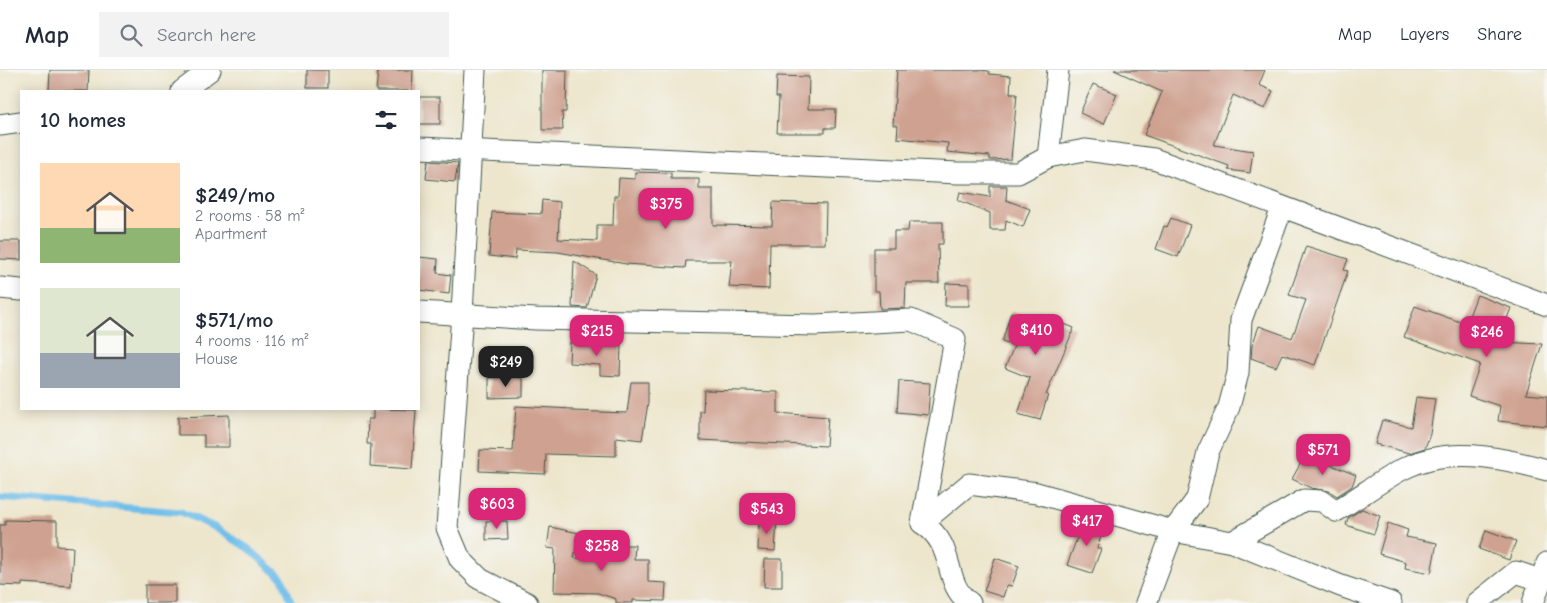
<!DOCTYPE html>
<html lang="en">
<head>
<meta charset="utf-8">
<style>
  :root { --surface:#fff; --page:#f2f2f3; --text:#1f2937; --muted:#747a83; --line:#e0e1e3; --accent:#db2777 }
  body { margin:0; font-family:"Comic Neue",sans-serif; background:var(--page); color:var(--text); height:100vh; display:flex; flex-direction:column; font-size:19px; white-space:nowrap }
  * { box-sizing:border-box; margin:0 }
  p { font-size:16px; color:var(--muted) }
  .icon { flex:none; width:28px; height:28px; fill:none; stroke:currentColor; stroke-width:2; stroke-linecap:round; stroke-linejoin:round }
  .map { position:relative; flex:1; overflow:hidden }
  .panel { position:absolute; left:20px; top:20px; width:400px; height:320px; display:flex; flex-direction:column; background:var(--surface); border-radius:0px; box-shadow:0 2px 12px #0003 }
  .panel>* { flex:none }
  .price { position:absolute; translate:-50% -42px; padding:0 11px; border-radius:10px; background:var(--accent); color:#fff; font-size:16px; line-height:32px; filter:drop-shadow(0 1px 2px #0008) }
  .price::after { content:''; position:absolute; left:50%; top:30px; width:15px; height:11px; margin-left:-8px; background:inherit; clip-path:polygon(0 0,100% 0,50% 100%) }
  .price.on { background:#222; color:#fff }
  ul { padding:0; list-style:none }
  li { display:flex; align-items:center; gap:15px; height:125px; padding:0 20px }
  li span { display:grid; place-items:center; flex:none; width:140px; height:100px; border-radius:0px; color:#555 }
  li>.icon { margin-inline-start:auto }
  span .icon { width:60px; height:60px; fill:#fffc; stroke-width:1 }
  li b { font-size:21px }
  h2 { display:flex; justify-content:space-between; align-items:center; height:60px; padding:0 20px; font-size:21px }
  header { display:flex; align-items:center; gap:30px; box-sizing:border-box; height:70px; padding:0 25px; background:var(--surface); border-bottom:1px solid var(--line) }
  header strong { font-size:24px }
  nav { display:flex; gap:28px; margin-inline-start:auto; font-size:18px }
  .search { width:350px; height:45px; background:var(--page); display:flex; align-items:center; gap:12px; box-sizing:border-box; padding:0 18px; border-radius:0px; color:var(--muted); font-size:19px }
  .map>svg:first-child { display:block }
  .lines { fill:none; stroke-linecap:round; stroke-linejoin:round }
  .stream { stroke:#70beea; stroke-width:7 }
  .building { fill:#cfa190 }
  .street-casing { stroke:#3e564b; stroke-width:23 }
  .street { stroke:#fff; stroke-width:21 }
</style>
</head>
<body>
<header>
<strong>Map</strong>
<div class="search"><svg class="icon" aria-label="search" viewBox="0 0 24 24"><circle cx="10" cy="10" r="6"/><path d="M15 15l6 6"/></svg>Search here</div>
<nav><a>Map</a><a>Layers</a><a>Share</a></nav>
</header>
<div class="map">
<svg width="1547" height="533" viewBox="0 0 1547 533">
  <rect width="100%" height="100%" fill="#f6f6f2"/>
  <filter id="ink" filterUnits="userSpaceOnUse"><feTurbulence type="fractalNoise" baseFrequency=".02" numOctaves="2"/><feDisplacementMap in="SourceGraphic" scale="10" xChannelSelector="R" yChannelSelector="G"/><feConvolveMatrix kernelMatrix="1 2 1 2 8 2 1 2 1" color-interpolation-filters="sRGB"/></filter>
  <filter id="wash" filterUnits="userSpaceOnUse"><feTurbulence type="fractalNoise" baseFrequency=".0096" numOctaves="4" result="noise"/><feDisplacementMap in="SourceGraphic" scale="20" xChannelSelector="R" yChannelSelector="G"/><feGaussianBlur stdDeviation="1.12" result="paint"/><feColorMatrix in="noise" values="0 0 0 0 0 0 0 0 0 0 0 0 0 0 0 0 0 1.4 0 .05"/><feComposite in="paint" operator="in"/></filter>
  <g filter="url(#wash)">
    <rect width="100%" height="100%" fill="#ede6cc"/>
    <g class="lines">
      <polyline class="stream" points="0,427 181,442 214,457 249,479 282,508 292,533"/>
    </g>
    <g id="blocks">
      <g class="building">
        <polygon points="50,0 89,0 88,21 49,21"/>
        <rect x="307" y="0" width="21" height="18"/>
        <polygon points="378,0 413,0 412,21 376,21"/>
        <polygon points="542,0 567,0 566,42 562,42 563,60 542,60"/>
        <polygon points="897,0 979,0 989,1 989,4 1011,6 1010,24 1017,24 1011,89 990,90 990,86 947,82 948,73 897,68 898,55 893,55"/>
        <polygon points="1114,0 1265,0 1259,15 1273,21 1265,39 1233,25 1214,75 1253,81 1250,103 1228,100 1229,96 1144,65 1162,22"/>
        <polygon points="777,6 809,7 808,39 836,39 835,58 825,58 825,63 777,63 779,27 776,27"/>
        <polygon points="1093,14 1117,24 1104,54 1080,43"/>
        <rect x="419" y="27" width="21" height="27"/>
        <polygon points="428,91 458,93 455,112 426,109"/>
        <polygon points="635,102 671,103 671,109 699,109 699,119 713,119 713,155 772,156 773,132 826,134 825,174 770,174 769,219 729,217 732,191 686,191 685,198 626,194 558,182 516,180 515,189 489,186 492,142 541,144 542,130 560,132 558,169 597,171 597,155 613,155 614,126 618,126 619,108 635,109"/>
        <polygon points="990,116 1007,116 1006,130 1030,139 1023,157 1006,150 1005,160 990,160 990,143 958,130 960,122 990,127"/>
        <polygon points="1171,148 1190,155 1178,187 1156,179 1164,156 1167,157"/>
        <polygon points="909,152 943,152 943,174 938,174 939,213 906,213 905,238 880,239 879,221 874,221 874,178 894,178 894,161 908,161"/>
        <polygon points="0,171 21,171 21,190 0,189"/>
        <polygon points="1306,176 1348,189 1344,200 1348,201 1315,295 1282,284 1276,297 1251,288 1252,276 1259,256 1292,268 1306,230 1289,225"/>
        <polygon points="419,187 438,189 437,203 451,205 449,224 419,220"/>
        <polygon points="574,191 596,205 587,238 572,237"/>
        <polygon points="946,213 969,214 969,236 945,236"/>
        <polygon points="1477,225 1511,238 1498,272 1542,274 1526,324 1547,326 1547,356 1498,351 1500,336 1469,326 1480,294 1404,267 1415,236 1466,254"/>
        <polygon points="1011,242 1038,250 1040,244 1074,258 1046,325 1048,325 1040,350 1018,344 1030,308 1005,298 1014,276 1002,272"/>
        <polygon points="570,272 621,275 620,306 600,305 600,295 569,293"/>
        <polygon points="489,308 523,308 523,327 489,328"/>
        <polygon points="899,311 930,313 928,345 897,342"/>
        <polygon points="631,312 648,312 648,333 642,370 616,367 616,386 546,384 545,404 479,401 480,380 513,381 516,336 572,339 572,341 627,343"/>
        <polygon points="704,320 778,322 778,343 828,347 826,376 700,370 700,341 703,341"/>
        <polygon points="1416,327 1435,329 1430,364 1425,378 1409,383 1375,374 1382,350 1411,357"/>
        <polygon points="373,339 416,340 412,399 370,396 371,374 367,374 368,349 373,349"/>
        <polygon points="229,345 229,377 204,377 204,365 178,365 178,347"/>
        <polygon points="1304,387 1311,387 1356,405 1352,416 1337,426 1329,421 1311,418 1292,409"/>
        <polygon points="1362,439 1380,446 1374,464 1346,455 1348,448"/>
        <polygon points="1084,449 1105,455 1097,478 1101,479 1092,503 1067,495"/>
        <polygon points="5,450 57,451 57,476 73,477 71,516 22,513 22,516 0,515 0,455 5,455"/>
        <polygon points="759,450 777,451 775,481 758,480"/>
        <polygon points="486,451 507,451 508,469 486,470"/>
        <polygon points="1388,453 1408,460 1406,467 1437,473 1431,503 1405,498 1406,492 1379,484"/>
        <polygon points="550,457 579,463 574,488 617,490 617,475 635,475 634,489 648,489 648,512 666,513 665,531 633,530 633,533 616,533 616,529 598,523 554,522 555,479 547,478"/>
        <polygon points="1486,460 1516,471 1509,490 1479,479"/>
        <polygon points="995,488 1019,496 1012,516 1007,515 1003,527 984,521"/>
        <polygon points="765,489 782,489 782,517 764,517"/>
        <rect x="145" y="515" width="30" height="18"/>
      </g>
    </g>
  </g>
  <g filter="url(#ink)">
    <use href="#blocks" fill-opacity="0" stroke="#3e564b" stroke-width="1"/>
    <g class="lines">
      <defs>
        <g id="street">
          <polyline points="475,0 462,244 447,458 460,489 480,509 527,533"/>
          <polyline points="182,21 210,0"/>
          <polyline points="0,55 21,52"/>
          <polyline points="419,78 958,103 1018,103 1048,87 1085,80 1154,89 1547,235"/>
          <polyline points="1048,87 1058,0"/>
          <polyline points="0,218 21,220"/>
          <path d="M 419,242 L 536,249 L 815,255 L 911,250 L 955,269 L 922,453 C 958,476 941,513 970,533"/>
          <polyline points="922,453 969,414 1037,423 1173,461 1197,429 1208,382 1229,337 1238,303 1241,250 1282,138"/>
          <path d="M 1232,472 L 1304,430 L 1322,431 L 1336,441 C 1358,428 1379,412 1401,400 C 1446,375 1500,387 1547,400"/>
          <polyline points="1146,533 1173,461 1232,472 1341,516 1391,533"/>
          <polyline points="1477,533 1516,502 1540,510"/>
          <polyline points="1533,533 1547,493"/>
        </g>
      </defs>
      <use href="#street" class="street-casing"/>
      <use href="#street" class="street"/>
    </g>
  </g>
</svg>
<b class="price" style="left:666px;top:160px">$375</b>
<b class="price" style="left:1036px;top:286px">$410</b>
<b class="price" style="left:597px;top:287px">$215</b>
<b class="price" style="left:1487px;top:288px">$246</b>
<b class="price on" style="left:506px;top:318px">$249</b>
<b class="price" style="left:1323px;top:406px">$571</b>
<b class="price" style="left:497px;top:460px">$603</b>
<b class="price" style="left:767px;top:465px">$543</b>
<b class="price" style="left:1087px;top:477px">$417</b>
<b class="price" style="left:602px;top:502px">$258</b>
<section class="panel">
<h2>10 homes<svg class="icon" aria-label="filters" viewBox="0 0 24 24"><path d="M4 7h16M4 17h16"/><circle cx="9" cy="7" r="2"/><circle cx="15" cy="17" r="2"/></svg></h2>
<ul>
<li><span style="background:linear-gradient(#ffd9b3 65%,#8fb573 0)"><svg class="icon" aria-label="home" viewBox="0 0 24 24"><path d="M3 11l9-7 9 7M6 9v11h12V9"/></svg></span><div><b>$249/mo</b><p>2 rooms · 58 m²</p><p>Apartment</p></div></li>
<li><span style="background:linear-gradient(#dfe7d0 65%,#9aa5b1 0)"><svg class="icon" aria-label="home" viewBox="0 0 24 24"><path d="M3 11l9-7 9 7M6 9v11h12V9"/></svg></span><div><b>$571/mo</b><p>4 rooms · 116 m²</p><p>House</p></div></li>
</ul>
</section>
</div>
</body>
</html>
